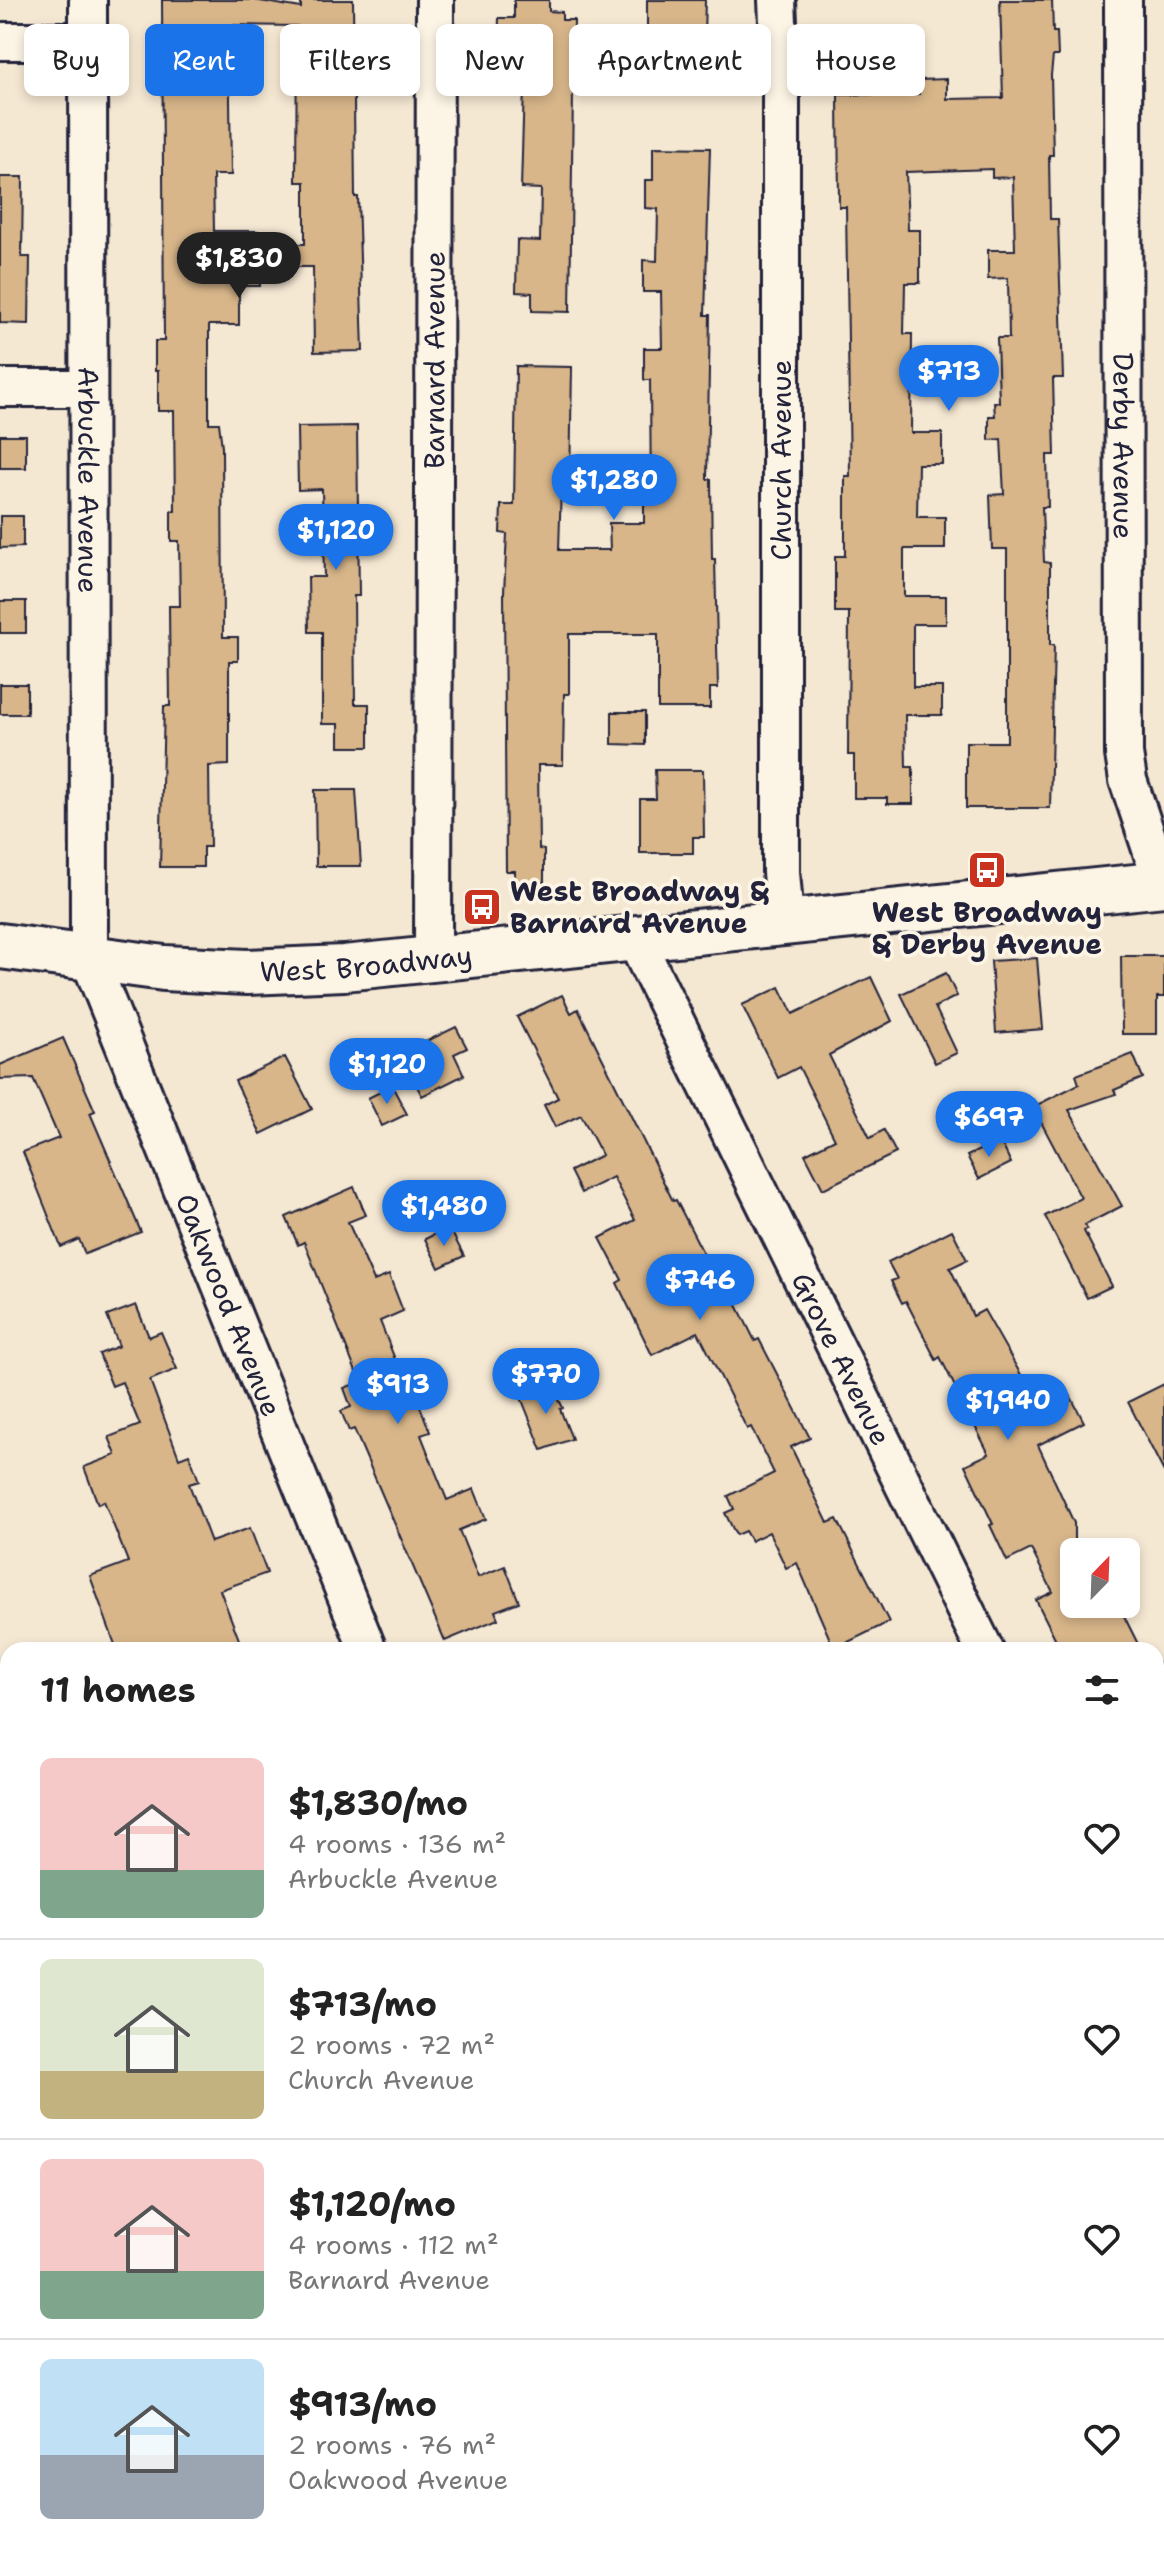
<!DOCTYPE html>
<html lang="en">
<head>
<meta charset="utf-8">
<style>
  :root { --surface:#fff; --page:#f6f6f6; --text:#222; --muted:#767676; --line:#e0e0e0; --accent:#1a73e8 }
  body { margin:0; font-family:"Shantell Sans",sans-serif; background:var(--page); color:var(--text); height:100vh; display:flex; flex-direction:column; font-size:30px; white-space:nowrap }
  * { box-sizing:border-box; margin:0 }
  p { font-size:26px; color:var(--muted) }
  .icon { flex:none; width:44px; height:44px; fill:none; stroke:currentColor; stroke-width:2; stroke-linecap:round; stroke-linejoin:round }
  .map { position:relative; flex:1; overflow:hidden }
  .panel { position:absolute; left:0px; top:1642px; width:1164px; height:912px; display:flex; flex-direction:column; background:var(--surface); border-radius:24px 24px 0 0; box-shadow:0 4px 12px #0003 }
  .panel>* { flex:none }
  .top-card { position:absolute; left:24px; top:24px; width:1116px; height:72px; display:flex; gap:16px }
  .needle { width:52px; rotate:23deg }
  .fabs { position:absolute; left:1060px; top:1538px; display:grid; gap:16px }
  .fabs a { display:grid; place-items:center; width:80px; height:80px; border-radius:12px; background:var(--surface); box-shadow:0 4px 12px #0003; font-size:40px }
  .price { position:absolute; translate:-50% -68px; padding:0 18px; border-radius:28px; background:var(--accent); color:#fff; font-size:26px; line-height:52px; filter:drop-shadow(0 2px 4px #0008) }
  .price::after { content:''; position:absolute; left:50%; top:48px; width:24px; height:18px; margin-left:-12px; background:inherit; clip-path:polygon(0 0,100% 0,50% 100%) }
  .price.current { background:#222; color:#fff }
  ul { padding:0; list-style:none }
  li { display:flex; align-items:center; gap:24px; height:200px; padding:0 40px }
  li+li { border-top:2px solid var(--line) }
  li span { display:grid; place-items:center; flex:none; width:224px; height:160px; border-radius:12px; color:#555 }
  li>.icon { margin-inline-start:auto }
  span .icon { width:96px; height:96px; fill:#fffc; stroke-width:1 }
  li b { font-size:34px }
  h2 { display:flex; justify-content:space-between; align-items:center; height:96px; padding:0 40px; font-size:34px }
  .chip { padding:0 28px; border-radius:12px; background:var(--surface); box-shadow:0 4px 12px #0003; font-size:28px; line-height:72px }
  .chip.current { background:var(--accent); color:#fff }
  .map>svg:first-child { display:block }
  .built { fill:#ecd9bd }
  .green { fill:#bbe5a1; stroke:#6e846e; stroke-width:2 }
  .building { fill:#d8b68a; stroke:#22223b; stroke-width:2; fill-rule:evenodd }
  .lines { fill:none; stroke-linecap:round; stroke-linejoin:round }
  .lane-casing { stroke:#22223b; stroke-width:24 }
  .street-casing { stroke:#22223b; stroke-width:42 }
  .secondary-casing { stroke:#22223b; stroke-width:50 }
  .lane { stroke:#fcf5e5; stroke-width:18 }
  .street { stroke:#fcf5e5; stroke-width:36 }
  .secondary { stroke:#fcf5e5; stroke-width:44 }
  .rail-casing { stroke:#22223b; stroke-width:9 }
  .rail { stroke:#fcf5e5; stroke-width:6; stroke-dasharray:18; stroke-linecap:butt }
  .labels { text-anchor:middle; stroke-width:7; stroke-linejoin:round; paint-order:stroke }
  .street-label { font-size:28px; fill:#22223b; stroke:#fcf5e5 }
  .poi-label { font-size:28px; font-weight:bold; fill:#22223b; stroke:#fcf5e5; text-anchor:start }
</style>
</head>
<body>
<div class="map">
<svg width="1164" height="2554" viewBox="0 0 1164 2554">
  <rect width="100%" height="100%" fill="#f5e8d3"/>
  <filter id="ink" filterUnits="userSpaceOnUse"><feTurbulence type="fractalNoise" baseFrequency=".0125" numOctaves="2"/><feDisplacementMap in="SourceGraphic" scale="16" xChannelSelector="R" yChannelSelector="G"/><feConvolveMatrix kernelMatrix="1 2 1 2 8 2 1 2 1" color-interpolation-filters="sRGB"/></filter>
  <g filter="url(#ink)">
    <g class="built">
      <polygon points="1164,2220 1164,2554 501,2554 518,2546 1156,2546 1156,2225"/>
      <polygon points="8,2347 8,2546 295,2546 299,2554 0,2554 0,2349"/>
    </g>
    <polygon class="green" points="1164,1659 1164,1735 1156,1739 1156,1663"/>
    <g class="building">
      <path d="M 162,0 L 254,0 L 301,8 L 301,0 L 353,0 L 355,197 L 358,197 L 363,351 L 314,352 L 313,267 L 260,267 L 260,286 L 239,286 L 239,325 L 209,325 L 209,423 L 219,423 L 222,447 L 223,637 L 238,637 L 238,661 L 229,661 L 229,765 L 209,766 L 210,847 L 203,847 L 203,867 L 160,867 L 164,706 L 170,706 L 169,606 L 180,606 L 179,541 L 171,541 L 171,511 L 175,511 L 174,411 L 158,411 L 158,371 L 155,371 L 155,341 L 164,341 ZM 229,25 L 297,26 L 296,182 L 305,182 L 305,244 L 258,244 L 258,231 L 214,231 L 213,175 L 231,175 Z"/>
      <polygon points="514,0 549,0 549,11 562,12 562,20 574,20 570,312 532,311 532,293 516,292 517,240 540,241 541,189 521,188 524,86 497,85 499,18 514,18"/>
      <polygon points="647,0 705,0 704,36 711,36 710,73 663,73 664,65 652,65 652,58 630,58 631,35 647,35"/>
      <polygon points="1000,0 1052,0 1053,32 1057,32 1058,56 1053,56 1051,75 1053,155 1049,155 1050,219 1058,219 1063,378 1053,378 1055,455 1047,455 1048,507 1042,507 1044,562 1050,563 1050,645 1054,645 1050,808 966,808 966,742 1007,742 1007,549 992,549 990,495 1004,494 1001,439 989,440 989,416 995,416 994,402 999,402 997,338 1009,338 1008,278 988,279 988,250 1015,250 1013,177 992,178 992,169 906,172 908,230 920,230 920,283 905,283 904,334 912,334 911,433 942,433 942,464 918,464 917,517 945,517 945,549 904,549 904,596 946,596 946,624 913,624 913,687 942,687 942,715 905,715 906,767 913,767 913,804 887,804 887,798 854,798 854,755 848,755 849,612 835,612 835,556 845,556 845,476 850,476 846,207 839,207 838,95 919,94 919,80 947,79 947,99 1003,98"/>
      <polygon points="653,147 710,148 705,315 710,315 707,479 711,479 712,559 715,559 718,688 710,688 710,708 658,708 658,634 569,634 569,694 564,694 563,765 538,765 539,849 544,850 544,886 515,886 515,871 506,871 504,592 507,534 500,533 501,505 514,505 516,366 572,367 570,485 561,485 559,550 610,550 609,523 644,523 644,504 651,504 650,380 644,380 644,348 662,348 661,292 643,292 643,260 657,261 658,209 645,208 645,180 653,180"/>
      <polygon points="0,177 23,177 22,257 30,257 29,324 0,323"/>
      <polygon points="357,426 359,596 354,596 355,704 369,704 369,747 339,747 339,724 322,724 322,632 309,632 308,577 324,577 322,489 298,490 297,427"/>
      <rect x="0" y="435" width="26" height="33"/>
      <polygon points="0,516 23,516 23,547 0,548"/>
      <rect x="0" y="601" width="26" height="32"/>
      <rect x="0" y="684" width="27" height="30"/>
      <polygon points="612,712 645,712 645,745 612,744"/>
      <polygon points="655,770 703,770 704,837 693,837 693,853 640,853 640,799 656,799"/>
      <polygon points="315,790 356,790 361,866 316,866"/>
      <polygon points="1121,956 1164,956 1164,997 1157,997 1157,1034 1122,1034"/>
      <polygon points="1037,958 1043,1029 996,1033 991,961"/>
      <polygon points="946,973 957,996 935,1007 957,1053 935,1063 901,994"/>
      <polygon points="871,977 892,1021 829,1055 870,1138 884,1130 896,1153 823,1189 805,1154 835,1139 799,1067 778,1078 742,1005 780,987 793,1014"/>
      <polygon points="562,995 571,1013 578,1009 673,1201 676,1200 715,1276 721,1273 755,1341 759,1339 810,1438 791,1447 828,1523 837,1519 889,1622 834,1649 797,1563 786,1568 769,1532 751,1541 745,1531 736,1535 725,1513 734,1509 728,1496 774,1473 751,1427 747,1429 698,1332 652,1355 617,1283 622,1280 600,1238 635,1220 613,1177 581,1193 570,1171 602,1155 581,1115 555,1127 544,1105 558,1098 517,1017"/>
      <polygon points="456,1027 467,1048 454,1054 464,1075 422,1096 400,1054"/>
      <polygon points="63,1038 95,1111 90,1113 141,1232 85,1254 79,1239 61,1247 23,1152 59,1138 33,1078 0,1079 0,1065"/>
      <polygon points="1133,1054 1143,1078 1114,1090 1116,1094 1069,1110 1122,1206 1085,1225 1087,1229 1084,1231 1112,1286 1087,1298 1045,1216 1081,1198 1033,1107 1079,1084 1076,1075"/>
      <polygon points="285,1057 312,1109 261,1134 235,1081"/>
      <polygon points="392,1086 407,1114 382,1126 368,1098"/>
      <polygon points="1000,1140 1011,1163 979,1179 967,1156"/>
      <polygon points="354,1187 366,1215 348,1222 374,1281 389,1275 403,1311 380,1321 398,1367 404,1365 430,1432 421,1435 434,1468 447,1500 474,1489 486,1519 459,1530 478,1577 505,1566 519,1602 495,1611 498,1619 445,1641 354,1429 349,1431 341,1411 351,1407 344,1388 360,1382 304,1242 298,1245 286,1217"/>
      <polygon points="449,1227 464,1256 439,1268 425,1239"/>
      <polygon points="952,1230 967,1260 950,1268 973,1316 984,1310 1041,1410 1070,1395 1084,1422 1038,1445 1074,1523 1074,1604 1118,1604 1141,1650 1061,1650 1036,1600 1053,1592 1031,1549 1007,1561 990,1525 993,1524 965,1465 989,1454 940,1357 936,1360 906,1301 902,1303 891,1281 897,1279 888,1262"/>
      <polygon points="136,1305 149,1337 161,1332 177,1369 150,1380 179,1458 189,1454 199,1481 189,1484 211,1542 250,1528 267,1573 220,1590 243,1650 117,1650 90,1576 128,1562 104,1501 98,1504 84,1467 116,1455 109,1437 140,1425 122,1382 112,1386 99,1354 119,1346 107,1316"/>
      <polygon points="550,1381 563,1408 560,1409 572,1439 542,1450 520,1395"/>
      <polygon points="1164,1384 1164,1472 1128,1402"/>
    </g>
    <g class="lines">
      <defs>
        <polyline id="lane" points="432,2554 449,2546"/>
        <g id="street">
          <path id="s1" d="M 88,0 L 89,958 L 368,1650"/>
          <polyline points="777,0 781,90 781,872 785,920"/>
          <path id="s2" d="M 1123,0 L 1124,754 L 1128,780 L 1163,885"/>
          <polyline points="0,41 88,41"/>
          <polyline points="0,388 87,388"/>
          <path id="s3" d="M 634,937 L 985,1650"/>
          <path id="s4" d="M 433,958 L 435,0"/>
          <polyline points="1156,1948 1164,1945"/>
          <polyline points="1156,1994 1164,2011"/>
          <polyline points="0,2004 8,2001"/>
          <polyline points="0,2387 8,2384"/>
          <polyline points="297,2546 301,2554"/>
          <polyline points="818,2546 821,2554"/>
        </g>
        <g id="secondary">
          <path id="s5" d="M 0,946 L 164,968 L 247,972 L 344,968 L 1164,884"/>
        </g>
      </defs>
      <use href="#lane" class="lane-casing"/>
      <use href="#street" class="street-casing"/>
      <use href="#secondary" class="secondary-casing"/>
      <use href="#lane" class="lane"/>
      <use href="#street" class="street"/>
      <use href="#secondary" class="secondary"/>
      <defs>
        <g id="rail">
          <polyline points="1156,1881 1164,1878"/>
          <polyline points="1156,1898 1164,1895"/>
          <polyline points="0,2314 8,2311"/>
          <polyline points="0,2330 8,2327"/>
        </g>
      </defs>
      <use href="#rail" class="rail-casing"/>
      <use href="#rail" class="rail"/>
    </g>
  </g>
  <defs>
    <symbol id="bus-square" viewBox="-11 -11 22 22"><rect x="-9" y="-9" width="18" height="18" rx="4" fill="#c8321e" stroke="#fcf5e5"/><path d="M-5-6H5V4H4V6H2V4H-2V6H-4V4H-5ZM-3.5-4V0h7V-4ZM-3.5 1.2v1.5H-2V1.2ZM2 1.2v1.5H3.5V1.2Z" fill="#fff"/></symbol>
  </defs>
  <g fill-rule="evenodd">
    <use href="#bus-square" x="965" y="848" width="44" height="44"/>
    <use href="#bus-square" x="460" y="885" width="44" height="44"/>
  </g>
  <g class="labels">
    <g class="street-label">
      <text dy="10" stroke="none"><textPath href="#s4" startOffset="598">Barnard Avenue</textPath></text>
      <text dy="10" stroke="none"><textPath href="#s2" startOffset="446">Derby Avenue</textPath></text>
      <text transform="translate(781 460) rotate(-90)" y="10">Church Avenue</text>
      <text dy="10" stroke="none"><textPath href="#s1" startOffset="480">Arbuckle Avenue</textPath></text>
      <text dy="10" stroke="none"><textPath href="#s5" startOffset="368">West Broadway</textPath></text>
      <text dy="10" stroke="none"><textPath href="#s1" startOffset="1332">Oakwood Avenue</textPath></text>
      <text dy="10" stroke="none"><textPath href="#s3" startOffset="470">Grove Avenue</textPath></text>
    </g>
    <g class="poi-label">
      <text x="510" y="901">West Broadway &amp;<tspan x="510" dy="32">Barnard Avenue</tspan></text>
      <text x="987" y="922" text-anchor="middle">West Broadway<tspan x="987" dy="32">&amp; Derby Avenue</tspan></text>
    </g>
  </g>
</svg>
<div class="fabs">
<a><svg class="needle" viewBox="-14 -14 28 28"><path d="M0-13l5 13h-10z" fill="#e53935"/><path d="M0 13l5-13h-10z" fill="#767676"/></svg></a>
</div>
<b class="price current" style="left:239px;top:300px">$1,830</b>
<b class="price" style="left:949px;top:413px">$713</b>
<b class="price" style="left:614px;top:522px">$1,280</b>
<b class="price" style="left:336px;top:572px">$1,120</b>
<b class="price" style="left:387px;top:1106px">$1,120</b>
<b class="price" style="left:989px;top:1159px">$697</b>
<b class="price" style="left:444px;top:1248px">$1,480</b>
<b class="price" style="left:700px;top:1322px">$746</b>
<b class="price" style="left:546px;top:1416px">$770</b>
<b class="price" style="left:398px;top:1426px">$913</b>
<b class="price" style="left:1008px;top:1442px">$1,940</b>
<div class="top-card">
<a class="chip">Buy</a>
<a class="chip current">Rent</a>
<a class="chip">Filters</a>
<a class="chip">New</a>
<a class="chip">Apartment</a>
<a class="chip">House</a>
</div>
<section class="panel">
<h2>11 homes<svg class="icon" aria-label="filters" viewBox="0 0 24 24"><path d="M4 7h16M4 17h16"/><circle cx="9" cy="7" r="2"/><circle cx="15" cy="17" r="2"/></svg></h2>
<ul>
<li><span style="background:linear-gradient(#f6c9c9 70%,#7fa58c 0)"><svg class="icon" aria-label="home" viewBox="0 0 24 24"><path d="M3 11l9-7 9 7M6 9v11h12V9"/></svg></span><div><b>$1,830/mo</b><p>4 rooms · 136 m²</p><p>Arbuckle Avenue</p></div><svg class="icon" aria-label="heart" viewBox="0 0 24 24"><path d="M12 20l-8-8c-3-5 5-10 8-4 3-6 11-1 8 4z"/></svg></li>
<li><span style="background:linear-gradient(#dfe7d0 70%,#c2b280 0)"><svg class="icon" aria-label="home" viewBox="0 0 24 24"><path d="M3 11l9-7 9 7M6 9v11h12V9"/></svg></span><div><b>$713/mo</b><p>2 rooms · 72 m²</p><p>Church Avenue</p></div><svg class="icon" aria-label="heart" viewBox="0 0 24 24"><path d="M12 20l-8-8c-3-5 5-10 8-4 3-6 11-1 8 4z"/></svg></li>
<li><span style="background:linear-gradient(#f6c9c9 70%,#7fa58c 0)"><svg class="icon" aria-label="home" viewBox="0 0 24 24"><path d="M3 11l9-7 9 7M6 9v11h12V9"/></svg></span><div><b>$1,120/mo</b><p>4 rooms · 112 m²</p><p>Barnard Avenue</p></div><svg class="icon" aria-label="heart" viewBox="0 0 24 24"><path d="M12 20l-8-8c-3-5 5-10 8-4 3-6 11-1 8 4z"/></svg></li>
<li><span style="background:linear-gradient(#bfe0f5 60%,#9aa5b1 0)"><svg class="icon" aria-label="home" viewBox="0 0 24 24"><path d="M3 11l9-7 9 7M6 9v11h12V9"/></svg></span><div><b>$913/mo</b><p>2 rooms · 76 m²</p><p>Oakwood Avenue</p></div><svg class="icon" aria-label="heart" viewBox="0 0 24 24"><path d="M12 20l-8-8c-3-5 5-10 8-4 3-6 11-1 8 4z"/></svg></li>
</ul>
</section>
</div>
</body>
</html>
